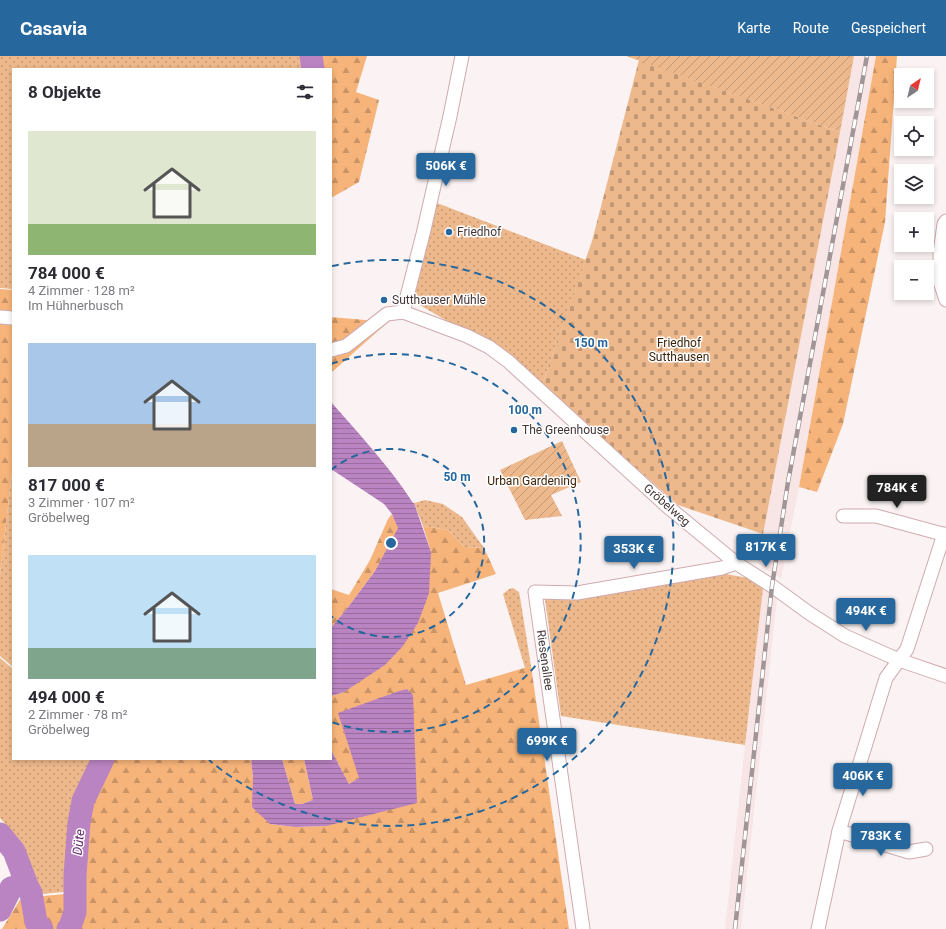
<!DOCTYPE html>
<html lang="de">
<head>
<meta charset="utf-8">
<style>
  :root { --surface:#fff; --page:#f2f2f3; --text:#2b2b33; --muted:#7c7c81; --accent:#26679d }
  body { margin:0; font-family:Roboto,sans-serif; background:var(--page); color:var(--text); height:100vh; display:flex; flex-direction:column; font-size:15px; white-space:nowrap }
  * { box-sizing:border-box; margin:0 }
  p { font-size:13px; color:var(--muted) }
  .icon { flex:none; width:22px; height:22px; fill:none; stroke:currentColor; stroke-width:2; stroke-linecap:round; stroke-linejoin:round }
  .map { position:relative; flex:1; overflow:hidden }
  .sheet { position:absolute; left:12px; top:12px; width:320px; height:692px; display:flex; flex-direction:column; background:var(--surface); border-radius:0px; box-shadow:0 2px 6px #0003 }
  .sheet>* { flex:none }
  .needle { width:26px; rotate:35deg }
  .buttons { position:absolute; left:894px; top:12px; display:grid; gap:8px }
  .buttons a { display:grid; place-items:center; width:40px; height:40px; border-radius:0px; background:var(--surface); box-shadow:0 2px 6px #0003; font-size:20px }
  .price { position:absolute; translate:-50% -34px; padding:0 9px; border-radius:4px; background:var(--accent); color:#fff; font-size:13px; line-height:26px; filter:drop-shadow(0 1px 2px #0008) }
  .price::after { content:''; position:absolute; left:50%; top:24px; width:12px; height:9px; margin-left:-6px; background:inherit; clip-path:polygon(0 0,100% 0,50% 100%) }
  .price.current { background:#222; color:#fff }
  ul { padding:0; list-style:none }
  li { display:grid; align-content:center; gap:8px; height:212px; padding:0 16px }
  li span { display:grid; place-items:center; height:124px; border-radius:0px; color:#555 }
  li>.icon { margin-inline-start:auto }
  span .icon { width:72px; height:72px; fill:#fffc; stroke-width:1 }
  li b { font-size:17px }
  h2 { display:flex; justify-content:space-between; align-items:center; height:48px; padding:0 16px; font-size:17px }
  header { display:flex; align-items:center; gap:24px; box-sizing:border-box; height:56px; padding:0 20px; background:var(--accent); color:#fff }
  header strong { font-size:19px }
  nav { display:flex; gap:22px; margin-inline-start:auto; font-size:14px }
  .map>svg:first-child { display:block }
  .built { fill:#f8e5e6 }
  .grass { fill:url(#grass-dots) }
  .forest { fill:url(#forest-firs) }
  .cemetery { fill:url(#cemetery-stones) }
  .garden { fill:url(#garden-furrows) }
  .water { fill:url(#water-rules) }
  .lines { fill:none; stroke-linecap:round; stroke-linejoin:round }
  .river { stroke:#ba84c2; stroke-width:23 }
  .minor-casing { stroke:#cfabae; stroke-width:15 }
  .minor { stroke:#fff; stroke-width:13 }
  .rail-casing { stroke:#a19697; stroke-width:4.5 }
  .rail { stroke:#fff; stroke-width:3; stroke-dasharray:9; stroke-linecap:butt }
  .ring { fill:none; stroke:#26679d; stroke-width:2; stroke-dasharray:7 5 }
  .poi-dot { fill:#26679d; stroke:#fff; stroke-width:1.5 }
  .labels { text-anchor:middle; stroke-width:3; stroke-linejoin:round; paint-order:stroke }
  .poi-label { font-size:12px; fill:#443537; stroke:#fff; text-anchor:start }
  .park-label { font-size:12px; fill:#3d2309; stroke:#fff }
  .street-label { font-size:12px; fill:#443537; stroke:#fff }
  .water-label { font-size:13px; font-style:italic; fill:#682772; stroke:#fff }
  .centre { fill:#26679d; stroke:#fff; stroke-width:2 }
  .ring-label { font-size:12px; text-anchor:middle; font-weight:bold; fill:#26679d; stroke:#fff; stroke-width:3; stroke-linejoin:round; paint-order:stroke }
</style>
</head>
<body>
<header>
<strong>Casavia</strong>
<nav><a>Karte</a><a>Route</a><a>Gespeichert</a></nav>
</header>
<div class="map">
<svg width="946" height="873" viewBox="0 0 946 873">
  <defs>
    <pattern id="grass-dots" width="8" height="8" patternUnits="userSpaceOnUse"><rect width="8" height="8" fill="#edb98c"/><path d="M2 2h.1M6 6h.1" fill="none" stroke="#c29773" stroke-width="1.8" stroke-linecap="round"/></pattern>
    <pattern id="forest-firs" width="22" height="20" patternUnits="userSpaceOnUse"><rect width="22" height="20" fill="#f6b47a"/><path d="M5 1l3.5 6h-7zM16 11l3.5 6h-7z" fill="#c99365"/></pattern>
    <pattern id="cemetery-stones" width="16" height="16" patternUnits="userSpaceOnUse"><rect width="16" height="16" fill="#edb98c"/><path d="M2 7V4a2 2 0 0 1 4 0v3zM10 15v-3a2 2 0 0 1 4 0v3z" fill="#c29773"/></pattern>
    <pattern id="garden-furrows" width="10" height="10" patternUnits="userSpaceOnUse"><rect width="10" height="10" fill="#edb98c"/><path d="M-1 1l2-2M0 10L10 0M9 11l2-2" fill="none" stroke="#c29773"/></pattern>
    <pattern id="water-rules" width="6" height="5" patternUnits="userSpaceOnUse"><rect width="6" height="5" fill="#ba84c2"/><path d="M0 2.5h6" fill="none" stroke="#996d9e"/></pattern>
  </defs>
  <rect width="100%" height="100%" fill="#fbf3f3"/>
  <g class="built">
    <polygon points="854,0 876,0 799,431 781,523 757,507"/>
    <polygon points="763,532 777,542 753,765 741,873 725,873 745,689"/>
  </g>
  <g class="grass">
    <polygon points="0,0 298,0 304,13 13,13 13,233 0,232"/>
    <polygon points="437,147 586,204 542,329 504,296 442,262 413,245"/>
    <polygon points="13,409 13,611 0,600 0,518"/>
    <polygon points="425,444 443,448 462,461 484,492 464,491 448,474 423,470 414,447"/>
    <polygon points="720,517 748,522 763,532 745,689 561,660 545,543 579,543"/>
    <polygon points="513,532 519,536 520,541 531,610 525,612 503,538 509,533"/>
    <polygon points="0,602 13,613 13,703 94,703 73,744 64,836 42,838 23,788 0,762"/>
  </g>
  <g class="forest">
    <polygon points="298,0 367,0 356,36 379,44 359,126 331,142 331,13 304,13"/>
    <polygon points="876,0 897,0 885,166 843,368 817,436 799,431"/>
    <polygon points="0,233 13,234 13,409 0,518"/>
    <polygon points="331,261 388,266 331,317"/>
    <polygon points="392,458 399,472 375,515 349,550 331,572 331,533 349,539 370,504 388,463"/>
    <polygon points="423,470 448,474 464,491 484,492 496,518 438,537 466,629 531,610 569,873 2,873 21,842 65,838 81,765 109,703 251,703 253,722 270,768 295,771 326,770 360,722 349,728 331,694 331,640 344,636 431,496"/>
    <polygon points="282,703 304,703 313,744 302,748 295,748"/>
  </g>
  <polygon class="cemetery" points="639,4 840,76 763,478 678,449 542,329 592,185"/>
  <g class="garden">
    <polygon points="626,0 854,0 840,76"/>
    <polygon points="562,385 581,426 551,439 562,460 525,464 500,414"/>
  </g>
  <g class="water">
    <path d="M 331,346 C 359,378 389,410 413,447 L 414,447 L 431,496 L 429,537 L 418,567 L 403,590 L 385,609 L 344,636 L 331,640 L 331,572 L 349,550 L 375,515 L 398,472 L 392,458 L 384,448 L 331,413 Z"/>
    <polygon points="407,633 413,639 417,747 326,770 295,771 270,768 252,751 253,722 251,703 282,703 295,748 302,748 313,744 304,703 331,703 331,694 349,728 359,722 338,657 399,635"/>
  </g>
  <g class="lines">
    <g class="river">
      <polyline points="311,0 313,13"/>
      <polyline points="0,778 14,795 28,832"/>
      <polyline points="0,854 11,832 21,829 28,832 31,837 36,866 42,873"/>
      <polyline points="68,873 70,871 75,856 75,819 79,767 83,745 103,703"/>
    </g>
    <defs>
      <g id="minor">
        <polyline points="946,165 944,168 940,197 940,226 946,244"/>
        <polyline points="403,256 423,178 450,60 462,0"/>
        <polyline points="0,261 13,262"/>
        <polyline points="331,294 346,290 387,258 403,256 467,280 489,291 508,305 543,337 668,451 736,507 772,530 809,557 845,580 865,589 899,604 946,620"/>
        <polyline points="843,460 876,460 946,479"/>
        <polyline points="839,775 909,796 926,793"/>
        <polyline points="583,873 535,536 577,537 722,512 736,507"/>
        <polyline points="818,873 839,775 886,622 907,593 944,478"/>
      </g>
    </defs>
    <use href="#minor" class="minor-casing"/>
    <use href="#minor" class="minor"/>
    <defs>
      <polyline id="rail" points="735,873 772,530 788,426 867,0"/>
    </defs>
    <use href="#rail" class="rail-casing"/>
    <use href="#rail" class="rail"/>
  </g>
  <g class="ring">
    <path d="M331 414A94 94 0 1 1 331 560"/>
    <path d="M331 308A189 189 0 1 1 331 666"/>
    <path d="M332 210A283 283 0 1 1 209 704"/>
  </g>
  <g class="poi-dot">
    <circle cx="449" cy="176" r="4"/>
    <circle cx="384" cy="244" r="4"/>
    <circle cx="514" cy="374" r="4"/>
  </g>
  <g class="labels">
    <g class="poi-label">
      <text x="457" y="180">Friedhof</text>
      <text x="392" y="248">Sutthauser Mühle</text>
      <text x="522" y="378">The Greenhouse</text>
    </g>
    <g class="park-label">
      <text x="679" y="291">Friedhof<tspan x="679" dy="14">Sutthausen</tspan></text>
      <text x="532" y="429">Urban Gardening</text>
    </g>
    <g class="street-label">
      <text transform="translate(667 449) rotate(41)" y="4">Gröbelweg</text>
      <text transform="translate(545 604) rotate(82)" y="4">Riesenallee</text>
    </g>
    <g class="water-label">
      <text transform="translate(78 786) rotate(-84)" y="5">Düte</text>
    </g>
  </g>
  <circle cx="391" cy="487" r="6" class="centre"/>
  <g class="ring-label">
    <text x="591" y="291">150 m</text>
    <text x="525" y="358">100 m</text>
    <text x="457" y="425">50 m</text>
  </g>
</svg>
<div class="buttons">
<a><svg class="needle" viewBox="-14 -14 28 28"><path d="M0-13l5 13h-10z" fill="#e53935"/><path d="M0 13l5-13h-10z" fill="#7c7c81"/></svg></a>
<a><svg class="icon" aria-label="locate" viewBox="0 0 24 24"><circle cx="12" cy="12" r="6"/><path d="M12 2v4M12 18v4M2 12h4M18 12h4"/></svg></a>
<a><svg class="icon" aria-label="layers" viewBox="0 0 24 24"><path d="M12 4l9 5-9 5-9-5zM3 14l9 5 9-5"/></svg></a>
<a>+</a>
<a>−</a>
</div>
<b class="price" style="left:446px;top:131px">506K €</b>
<b class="price current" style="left:897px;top:453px">784K €</b>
<b class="price" style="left:766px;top:512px">817K €</b>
<b class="price" style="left:634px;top:514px">353K €</b>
<b class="price" style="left:866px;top:576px">494K €</b>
<b class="price" style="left:547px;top:706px">699K €</b>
<b class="price" style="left:863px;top:741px">406K €</b>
<b class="price" style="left:881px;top:801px">783K €</b>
<section class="sheet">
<h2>8 Objekte<svg class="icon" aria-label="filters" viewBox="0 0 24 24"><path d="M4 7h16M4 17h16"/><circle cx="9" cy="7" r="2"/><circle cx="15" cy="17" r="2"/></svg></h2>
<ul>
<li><span style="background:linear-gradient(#dfe7d0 75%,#8fb573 0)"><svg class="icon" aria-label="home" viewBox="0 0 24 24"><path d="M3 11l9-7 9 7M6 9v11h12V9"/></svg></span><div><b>784 000 €</b><p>4 Zimmer · 128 m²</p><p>Im Hühnerbusch</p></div></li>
<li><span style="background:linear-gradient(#a9c7e8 65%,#b9a48a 0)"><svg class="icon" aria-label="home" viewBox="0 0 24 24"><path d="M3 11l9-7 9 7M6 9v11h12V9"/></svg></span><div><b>817 000 €</b><p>3 Zimmer · 107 m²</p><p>Gröbelweg</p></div></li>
<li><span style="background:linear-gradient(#bfe0f5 75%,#7fa58c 0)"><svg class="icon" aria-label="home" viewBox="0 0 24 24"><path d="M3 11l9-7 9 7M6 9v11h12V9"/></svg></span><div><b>494 000 €</b><p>2 Zimmer · 78 m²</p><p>Gröbelweg</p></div></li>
</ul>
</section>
</div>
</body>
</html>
